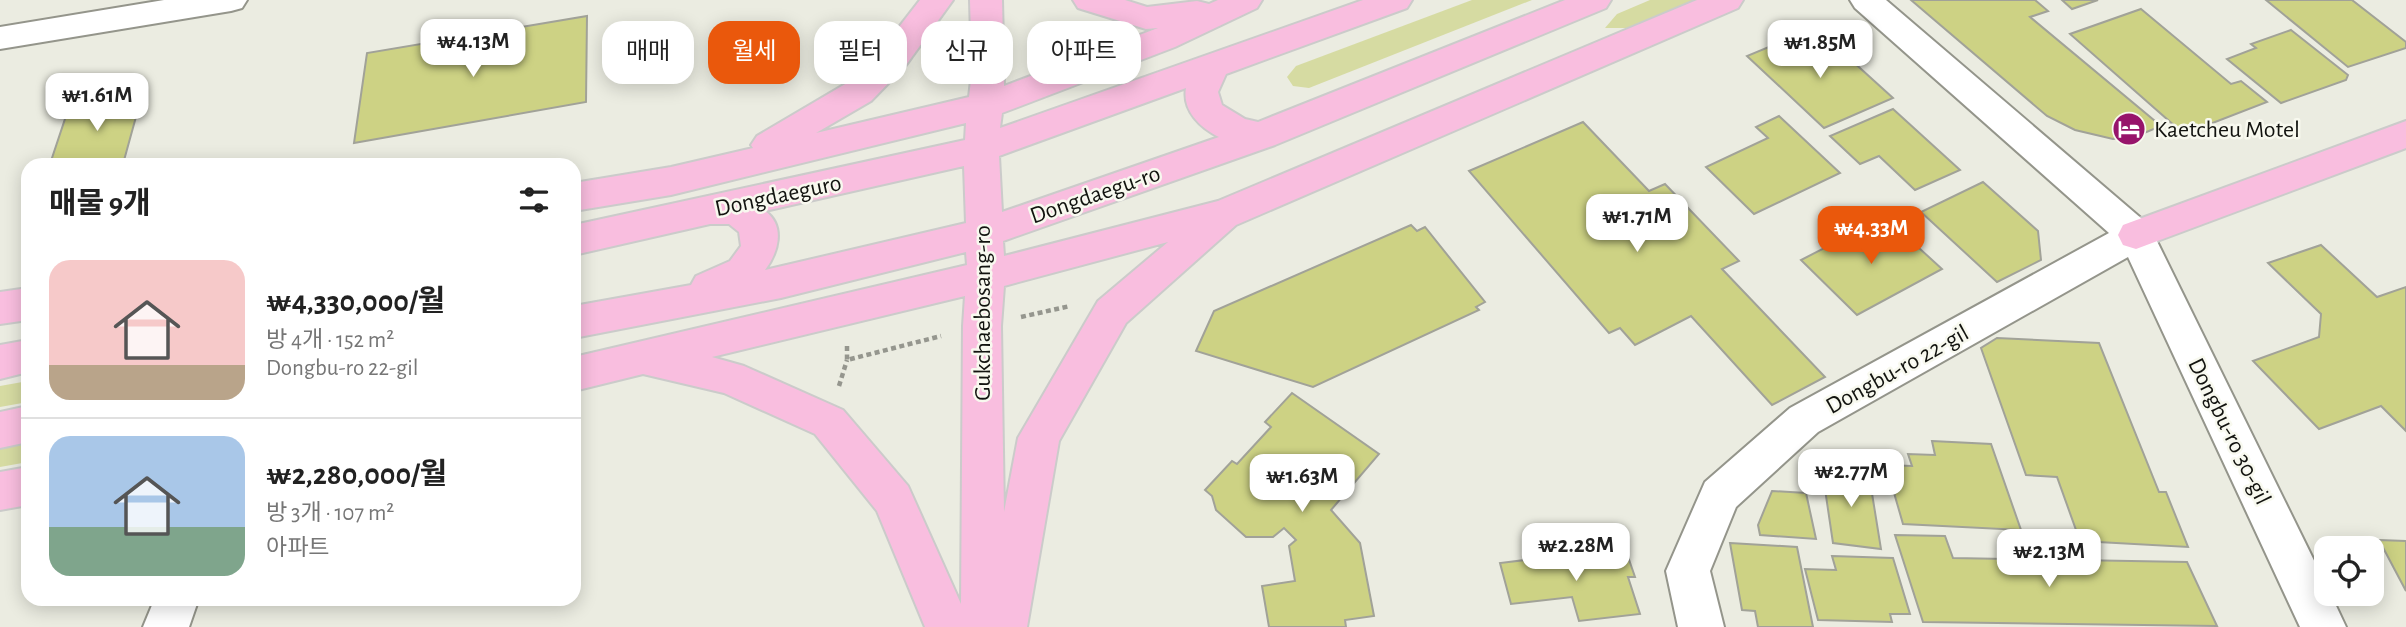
<!DOCTYPE html>
<html lang="ko">
<head>
<meta charset="utf-8">
<style>
  :root { --surface:#fff; --page:#f2f2f2; --text:#222; --muted:#767676; --line:#e0e0e0; --accent:#ea580c }
  body { margin:0; font-family:"Alegreya Sans","Noto Sans KR",sans-serif; background:var(--page); color:var(--text); height:100vh; display:flex; flex-direction:column; font-size:26px; white-space:nowrap }
  * { box-sizing:border-box; margin:0 }
  p { font-size:23px; color:var(--muted) }
  .icon { flex:none; width:38px; height:38px; fill:none; stroke:currentColor; stroke-width:2; stroke-linecap:round; stroke-linejoin:round }
  .map { position:relative; flex:1; overflow:hidden }
  .drawer { position:absolute; left:21px; top:158px; width:560px; height:448px; display:flex; flex-direction:column; background:var(--surface); border-radius:21px; box-shadow:0 4px 18px #0003 }
  .drawer>* { flex:none }
  .guide { position:absolute; left:602px; top:21px; width:665px; height:63px; display:flex; gap:14px }
  .buttons { position:absolute; left:2314px; top:536px; display:grid; gap:14px }
  .buttons a { display:grid; place-items:center; width:70px; height:70px; border-radius:14px; background:var(--surface); box-shadow:0 4px 18px #0003; font-size:35px }
  .price { position:absolute; translate:-50% -60px; padding:0 16px; border-radius:14px; background:#fff; color:#222; font-size:23px; line-height:46px; filter:drop-shadow(0 2px 4px #0008) }
  .price::after { content:''; position:absolute; left:50%; top:42px; width:21px; height:16px; margin-left:-10px; background:inherit; clip-path:polygon(0 0,100% 0,50% 100%) }
  .price.active { background:var(--accent); color:#fff }
  ul { padding:0; list-style:none }
  li { display:flex; align-items:center; gap:21px; height:175px; padding:0 28px }
  li+li { border-top:2px solid var(--line) }
  li span { display:grid; place-items:center; flex:none; width:196px; height:140px; border-radius:21px; color:#555 }
  li>.icon { margin-inline-start:auto }
  span .icon { width:84px; height:84px; fill:#fffc; stroke-width:1 }
  li b { font-size:30px }
  h2 { display:flex; justify-content:space-between; align-items:center; height:84px; padding:0 28px; font-size:30px }
  .chip { padding:0 24px; border-radius:21px; background:var(--surface); box-shadow:0 4px 18px #0003; font-size:24px; line-height:63px }
  .chip.active { background:var(--accent); color:#fff }
  .map>svg:first-child { display:block }
  .green { fill:#d6dba2 }
  .building { fill:#cdd284; stroke:#a1a298; stroke-width:2 }
  .lines { fill:none; stroke-linecap:round; stroke-linejoin:round }
  .minor-casing { stroke:#94958b; stroke-width:4 }
  .major-casing { stroke:#cbcbca; stroke-width:4 }
  .path { stroke:#95968e; stroke-width:4.5; stroke-dasharray:5 3.5; stroke-linecap:butt }
  .minor { fill:#fff; fill-rule:evenodd }
  .major { fill:#f9bedf; fill-rule:evenodd }
  .labels { text-anchor:middle; stroke-width:5; stroke-linejoin:round; paint-order:stroke }
  .poi-label { font-size:24px; fill:#12130f; stroke:#f8f9ef; text-anchor:start }
  .street-label { font-size:24px; fill:#12130f; stroke:#f8f9ef }
</style>
</head>
<body>
<div class="map">
<svg width="2406" height="627" viewBox="0 0 2406 627">
  <rect width="100%" height="100%" fill="#ebece1"/>
  <g class="green">
    <polygon points="1472,0 1532,0 1309,88 1293,86 1287,77 1296,66"/>
    <polygon points="1650,0 1696,0 1630,28 1605,28 1617,14"/>
    <polygon points="28,381 28,402 0,407 0,386"/>
    <polygon points="28,440 28,462 0,467 0,445"/>
  </g>
  <g class="building">
    <polygon points="1911,0 2035,0 2048,11 2030,17 2161,126 2137,136 2113,139 2075,130 2047,116"/>
    <polygon points="2062,0 2098,0 2072,9"/>
    <polygon points="2266,0 2352,0 2406,42 2406,48 2348,67"/>
    <polygon points="2141,9 2231,84 2241,81 2267,102 2184,134 2070,34"/>
    <polygon points="587,16 586,102 354,143 367,53"/>
    <polygon points="2291,30 2348,75 2346,80 2281,103 2227,59 2256,48 2251,44"/>
    <polygon points="1793,37 1806,49 1829,40 1893,98 1824,128 1747,56"/>
    <polygon points="142,95 123,164 50,164 69,107"/>
    <polygon points="1893,109 1960,170 1915,190 1879,156 1860,164 1830,136"/>
    <polygon points="1779,116 1840,173 1754,214 1706,167 1768,138 1756,127"/>
    <polygon points="1583,122 1649,191 1665,184 1739,261 1722,269 1825,377 1772,405 1691,316 1635,345 1620,328 1609,333 1469,171"/>
    <polygon points="1983,182 2038,231 2041,260 1997,282 1921,212"/>
    <polygon points="1885,217 1942,269 1857,315 1801,260"/>
    <polygon points="1411,225 1417,231 1425,227 1485,302 1476,307 1479,310 1313,387 1196,351 1214,311"/>
    <polygon points="2321,245 2377,297 2406,287 2406,431 2381,406 2319,429 2253,361 2319,337 2321,314 2268,263"/>
    <polygon points="1997,338 2099,343 2159,492 2166,492 2188,547 2080,541 2057,477 2026,475 1981,348"/>
    <polygon points="1292,393 1379,454 1331,510 1360,543 1374,616 1345,620 1346,627 1269,627 1262,586 1295,581 1289,546 1296,540 1284,528 1273,537 1246,537 1216,510 1212,496 1205,490 1232,461 1237,464 1271,427 1265,422"/>
    <polygon points="1932,441 1991,444 2021,530 1903,524 1886,465 1912,466 1908,454 1935,455"/>
    <polygon points="1822,469 1869,475 1881,549 1833,543"/>
    <polygon points="1772,491 1806,493 1816,539 1760,535 1758,525"/>
    <polygon points="1895,535 1945,536 1953,558 2187,562 2217,626 1923,622"/>
    <polygon points="2379,540 2406,541 2406,591"/>
    <polygon points="1730,543 1797,547 1813,627 1758,627 1755,611 1742,610"/>
    <polygon points="1625,548 1635,577 1628,577 1640,614 1579,621 1572,597 1511,604 1500,563"/>
    <polygon points="1832,556 1893,558 1910,614 1890,614 1892,622 1818,620 1805,569 1836,570"/>
  </g>
  <g class="lines">
    <defs>
      <g id="minor">
        <polygon points="164,0 247,0 242,8 231,11 0,49 0,27"/>
        <polygon points="1850,0 1886,0 2149,225 2326,585 2326,593 2330,593 2346,627 2300,627 2128,257 1818,432 1736,507 1710,571 1724,627 1678,627 1666,571 1705,482 1790,408 2109,233 1855,8"/>
        <polygon points="155,598 199,598 189,627 143,627"/>
      </g>
      <g id="major">
        <path d="M 920,0 L 953,0 L 906,65 L 871,101 L 816,133 L 969,97 L 972,72 L 970,0 L 1002,0 L 1004,86 L 1158,28 L 1146,29 L 1078,8 L 1073,0 L 1125,0 L 1147,7 L 1197,1 L 1209,4 L 1218,0 L 1262,0 L 1257,8 L 1175,47 L 1002,113 L 1000,128 L 1363,0 L 1412,0 L 1407,8 L 1226,74 L 1218,92 L 1222,105 L 1245,119 L 1258,122 L 1565,0 L 1611,0 L 1606,8 L 1275,145 L 1003,241 L 1004,256 L 1218,201 L 1697,0 L 1743,0 L 1738,8 L 1236,225 L 1126,323 L 1059,441 L 1027,627 L 925,627 L 877,511 L 815,434 L 724,393 L 643,374 L 574,391 L 574,357 L 967,265 L 966,252 L 781,298 L 574,338 L 574,306 L 691,285 L 696,276 L 730,261 L 741,246 L 739,232 L 729,224 L 710,224 L 574,255 L 574,225 L 965,140 L 966,123 L 671,195 L 574,211 L 574,183 L 671,167 L 753,148 L 751,145 L 757,136 L 847,83 L 882,49 ZM 1186,88 C 1182,111 1201,128 1219,137 L 1002,212 L 999,156 ZM 964,166 L 966,223 L 765,270 C 778,253 786,226 765,211 ZM 1168,242 L 1098,301 L 1018,438 L 1004,512 L 1001,326 L 1004,286 ZM 965,296 L 963,326 L 961,604 L 908,486 L 843,410 L 744,366 L 712,357 Z"/>
        <polygon points="2406,121 2406,148 2136,249 2123,245 2118,235 2123,225"/>
        <polygon points="28,288 28,320 0,324 0,292"/>
        <polygon points="28,340 28,372 0,379 0,345"/>
        <polygon points="28,406 28,442 0,448 0,412"/>
        <polygon points="28,467 28,505 0,510 0,472"/>
      </g>
    </defs>
    <use href="#minor" class="minor-casing"/>
    <use href="#major" class="major-casing"/>
    <g class="path">
      <polyline points="1021,317 1070,306"/>
      <polyline points="847,346 847,360 941,336"/>
      <polyline points="839,386 847,360"/>
    </g>
    <use href="#minor" class="minor"/>
    <use href="#major" class="major"/>
  </g>
  <defs>
    <symbol id="hotel-disc" viewBox="-11 -11 22 22"><circle r="9.5" fill="#97146b" stroke="#f8f9ef"/><path d="M-6-4.5h1.5V1H6V5H4.5V3h-9V5H-6ZM-4 0a1.8 1.8 0 1 1 3.6 0ZM.5 0V-2.5h3Q6-2.5 6 0Z" fill="#fff"/></symbol>
  </defs>
  <g fill-rule="evenodd">
    <use href="#hotel-disc" x="2110" y="110" width="38" height="38"/>
  </g>
  <g class="labels">
    <g class="poi-label">
      <text x="2154" y="137">Kaetcheu Motel</text>
    </g>
    <g class="street-label">
      <text transform="translate(1095 194) rotate(-19)" y="8">Dongdaegu-ro</text>
      <text transform="translate(778 195) rotate(-12)" y="8">Dongdaeguro</text>
      <text transform="translate(982 313) rotate(-90)" y="8">Gukchaebosang-ro</text>
      <text transform="translate(1897 369) rotate(-29)" y="8">Dongbu-ro 22-gil</text>
      <text transform="translate(2230 431) rotate(64)" y="8">Dongbu-ro 30-gil</text>
    </g>
  </g>
</svg>
<div class="buttons">
<a><svg class="icon" aria-label="locate" viewBox="0 0 24 24"><circle cx="12" cy="12" r="6"/><path d="M12 2v4M12 18v4M2 12h4M18 12h4"/></svg></a>
</div>
<b class="price" style="left:473px;top:79px">₩4.13M</b>
<b class="price" style="left:1820px;top:80px">₩1.85M</b>
<b class="price" style="left:97px;top:133px">₩1.61M</b>
<b class="price" style="left:1637px;top:254px">₩1.71M</b>
<b class="price active" style="left:1871px;top:266px">₩4.33M</b>
<b class="price" style="left:1851px;top:509px">₩2.77M</b>
<b class="price" style="left:1302px;top:514px">₩1.63M</b>
<b class="price" style="left:1576px;top:583px">₩2.28M</b>
<b class="price" style="left:2049px;top:589px">₩2.13M</b>
<div class="guide">
<a class="chip">매매</a>
<a class="chip active">월세</a>
<a class="chip">필터</a>
<a class="chip">신규</a>
<a class="chip">아파트</a>
</div>
<section class="drawer">
<h2>매물 9개<svg class="icon" aria-label="filters" viewBox="0 0 24 24"><path d="M4 7h16M4 17h16"/><circle cx="9" cy="7" r="2"/><circle cx="15" cy="17" r="2"/></svg></h2>
<ul>
<li><span style="background:linear-gradient(#f6c9c9 75%,#b9a48a 0)"><svg class="icon" aria-label="home" viewBox="0 0 24 24"><path d="M3 11l9-7 9 7M6 9v11h12V9"/></svg></span><div><b>₩4,330,000/월</b><p>방 4개 · 152 m²</p><p>Dongbu-ro 22-gil</p></div></li>
<li><span style="background:linear-gradient(#a9c7e8 65%,#7fa58c 0)"><svg class="icon" aria-label="home" viewBox="0 0 24 24"><path d="M3 11l9-7 9 7M6 9v11h12V9"/></svg></span><div><b>₩2,280,000/월</b><p>방 3개 · 107 m²</p><p>아파트</p></div></li>
</ul>
</section>
</div>
</body>
</html>
